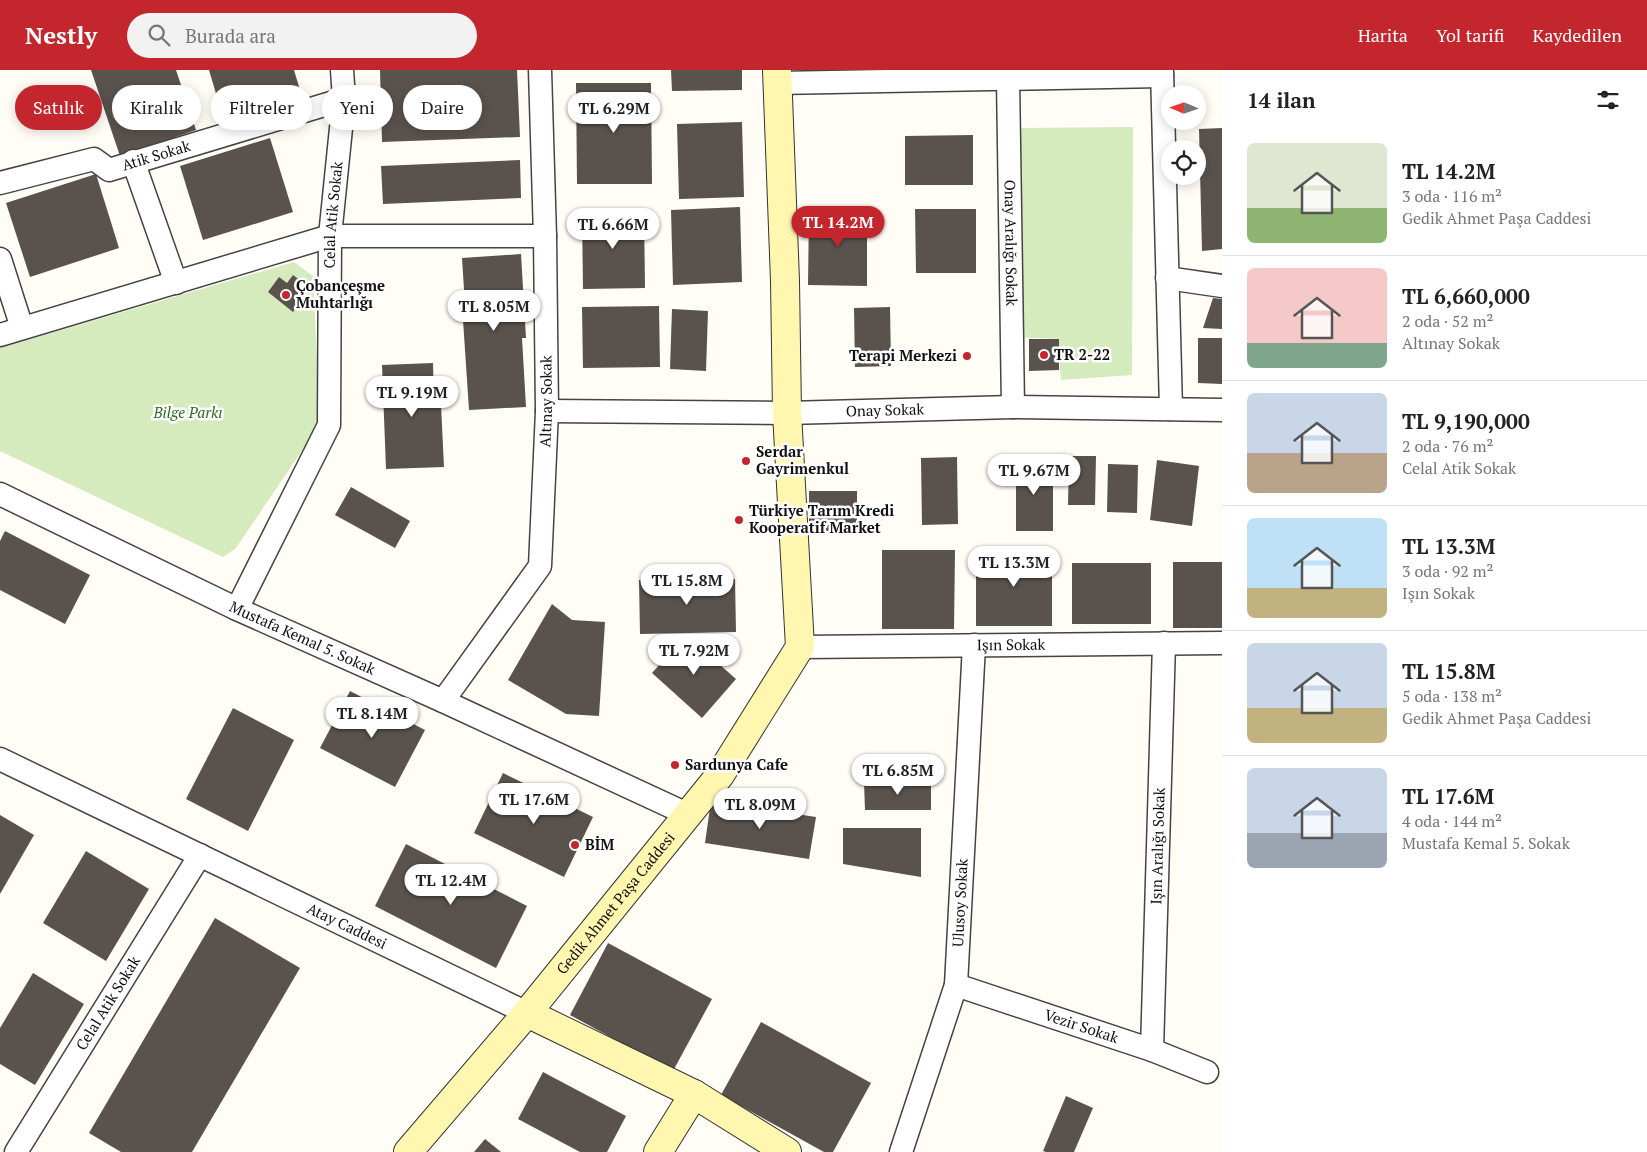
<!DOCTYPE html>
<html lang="tr">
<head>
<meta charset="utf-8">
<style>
  :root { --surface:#fff; --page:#f2f2f2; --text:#222; --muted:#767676; --line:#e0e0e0; --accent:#c4262e }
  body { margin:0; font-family:"PT Serif",serif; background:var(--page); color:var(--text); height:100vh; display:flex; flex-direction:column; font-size:19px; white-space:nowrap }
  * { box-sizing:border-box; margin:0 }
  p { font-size:16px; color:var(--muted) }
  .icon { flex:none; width:28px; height:28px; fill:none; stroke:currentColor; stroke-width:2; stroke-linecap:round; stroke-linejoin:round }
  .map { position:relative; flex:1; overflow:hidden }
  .sheet { display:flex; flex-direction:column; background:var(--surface); width:425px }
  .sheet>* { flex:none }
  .hud { position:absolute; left:15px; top:15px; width:475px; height:45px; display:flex; gap:10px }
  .needle { width:32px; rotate:272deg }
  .buttons { position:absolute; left:1161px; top:15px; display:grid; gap:10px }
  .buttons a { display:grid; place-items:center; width:45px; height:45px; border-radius:50%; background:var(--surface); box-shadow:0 2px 12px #0003; font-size:25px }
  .price { position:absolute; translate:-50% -42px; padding:0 11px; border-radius:18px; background:#fff; color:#222; font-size:16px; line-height:32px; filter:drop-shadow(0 1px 2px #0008) }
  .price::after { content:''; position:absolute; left:50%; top:30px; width:15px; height:11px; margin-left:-8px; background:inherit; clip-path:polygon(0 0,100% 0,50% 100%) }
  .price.selected { background:var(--accent); color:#fff }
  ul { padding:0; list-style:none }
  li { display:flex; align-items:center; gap:15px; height:125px; padding:0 25px }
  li+li { border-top:1px solid var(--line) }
  li span { display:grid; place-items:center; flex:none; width:140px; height:100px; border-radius:8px; color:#555 }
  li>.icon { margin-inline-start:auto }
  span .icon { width:60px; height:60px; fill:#fffc; stroke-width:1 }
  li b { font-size:21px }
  h2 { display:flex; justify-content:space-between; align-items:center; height:60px; padding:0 25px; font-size:21px }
  .pill { padding:0 18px; border-radius:22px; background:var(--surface); box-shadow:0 2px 12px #0003; font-size:18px; line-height:45px }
  .pill.selected { background:var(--accent); color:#fff }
  header { display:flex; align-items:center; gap:30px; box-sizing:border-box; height:70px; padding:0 25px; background:var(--accent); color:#fff }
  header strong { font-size:24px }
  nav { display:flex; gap:28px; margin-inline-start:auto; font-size:18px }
  .search { width:350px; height:45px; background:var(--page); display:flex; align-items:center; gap:12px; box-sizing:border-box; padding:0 18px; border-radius:28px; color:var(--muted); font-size:19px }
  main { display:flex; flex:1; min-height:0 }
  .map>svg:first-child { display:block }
  .green { fill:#d5ebbd }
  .building { fill:#5a524d }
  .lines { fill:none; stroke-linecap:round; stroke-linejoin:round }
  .street-casing { stroke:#444; stroke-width:25 }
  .secondary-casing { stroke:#333; stroke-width:30 }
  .street { stroke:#fff; stroke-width:22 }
  .secondary { stroke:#fff6b0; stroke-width:28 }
  .poi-dot { fill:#c4262e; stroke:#fff; stroke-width:2 }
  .labels { text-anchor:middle; stroke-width:5; stroke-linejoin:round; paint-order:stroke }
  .street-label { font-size:15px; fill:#111; stroke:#fff }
  .poi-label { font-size:15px; font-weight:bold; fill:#111; stroke:#fff; text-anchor:start }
  .park-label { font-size:15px; font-style:italic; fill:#2f6b1f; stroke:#fff }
</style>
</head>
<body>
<header>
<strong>Nestly</strong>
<div class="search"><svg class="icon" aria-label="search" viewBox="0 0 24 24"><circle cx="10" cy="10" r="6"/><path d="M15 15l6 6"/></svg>Burada ara</div>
<nav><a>Harita</a><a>Yol tarifi</a><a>Kaydedilen</a></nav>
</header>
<main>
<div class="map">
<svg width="1222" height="1082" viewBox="0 0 1222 1082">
  <rect width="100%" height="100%" fill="#fffdf5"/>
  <g class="green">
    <polygon points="1133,57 1132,305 1061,310 1058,269 1017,267 1014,58"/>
    <polygon points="294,192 313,206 320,354 236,478 223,487 0,381 0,278"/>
  </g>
  <g class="building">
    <polygon points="91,0 176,0 196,60 120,86"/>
    <polygon points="209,0 294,0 303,30 225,54"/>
    <polygon points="380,0 517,0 520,67 382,72"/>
    <polygon points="671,0 742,0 742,20 672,21"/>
    <polygon points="576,13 651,13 652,114 577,114"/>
    <polygon points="742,52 744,127 679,129 677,54"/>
    <polygon points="1222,58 1222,179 1202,181 1199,59"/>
    <polygon points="973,65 973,115 905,115 905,66"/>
    <polygon points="270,68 293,142 203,170 180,96"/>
    <polygon points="520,90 521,128 383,134 381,96"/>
    <polygon points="96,104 119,178 30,207 6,133"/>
    <polygon points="740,137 742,212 673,215 671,140"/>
    <polygon points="915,139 976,139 976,203 916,203"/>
    <polygon points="582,141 644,141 645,218 583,219"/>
    <polygon points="809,141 867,141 867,216 808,215"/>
    <polygon points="521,184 526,268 522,268 526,337 469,340 462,235 465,235 462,188"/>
    <polygon points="293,205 301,211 295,219 305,227 293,242 268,222 279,207 287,213"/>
    <polygon points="1213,228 1222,229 1222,259 1203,258"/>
    <polygon points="659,236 660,297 583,298 582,237"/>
    <polygon points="890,237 891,296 855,297 854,238"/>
    <polygon points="672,239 708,241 706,301 670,299"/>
    <polygon points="1198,268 1222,268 1222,314 1198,313"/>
    <polygon points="1029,269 1059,269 1059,300 1029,301"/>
    <polygon points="433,293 434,335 441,335 444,397 386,399 382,295"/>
    <polygon points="1069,386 1096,386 1095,435 1068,435"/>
    <polygon points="957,387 958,454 922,455 921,388"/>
    <polygon points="1157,390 1199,396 1192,456 1150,450"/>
    <rect x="1016" y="392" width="37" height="69"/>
    <polygon points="1108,394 1138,395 1137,443 1107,442"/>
    <polygon points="351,417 410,451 395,478 335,445"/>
    <rect x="809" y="421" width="48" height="40"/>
    <polygon points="5,461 90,505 65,554 0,520 0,471"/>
    <polygon points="882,480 955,480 954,559 882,559"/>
    <rect x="976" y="481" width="76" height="75"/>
    <rect x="1173" y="492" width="49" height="66"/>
    <rect x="1072" y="493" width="79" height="61"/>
    <polygon points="735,509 736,562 640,564 639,510"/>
    <polygon points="552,534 572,550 605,552 599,646 566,644 508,610"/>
    <polygon points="686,565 736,609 702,648 652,603"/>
    <polygon points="350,621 425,660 395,717 320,678"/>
    <polygon points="233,638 294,670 248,761 186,729"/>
    <polygon points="503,703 593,747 564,807 474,763"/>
    <polygon points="864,712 931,712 931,740 865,740"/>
    <polygon points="711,731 816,747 809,789 705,773"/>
    <polygon points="0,745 34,765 0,824"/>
    <polygon points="843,758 921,758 921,807 843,794"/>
    <polygon points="406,774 527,836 496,898 375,836"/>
    <polygon points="86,781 149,819 106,891 43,853"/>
    <polygon points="215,848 300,898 192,1082 121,1082 89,1063"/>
    <polygon points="608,873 712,929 673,1001 570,945"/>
    <polygon points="33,903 84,934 35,1015 0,994 0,958"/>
    <polygon points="761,952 871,1013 833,1082 824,1082 721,1025"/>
    <polygon points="543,1002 626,1046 607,1082 580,1082 518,1049"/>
    <polygon points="1066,1026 1093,1038 1074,1082 1046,1082 1043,1081"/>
    <polygon points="485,1069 501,1082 474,1082"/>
  </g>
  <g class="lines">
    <defs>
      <g id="street">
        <polyline points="1162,0 1171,339"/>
        <path id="s1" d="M 1008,9 L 1013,337"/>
        <polyline points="777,13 1162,6"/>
        <polyline points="133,91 176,213"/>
        <path id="s2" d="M 0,113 L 94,89 L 109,100 L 344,29"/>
        <polyline points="0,189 22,258"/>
        <polyline points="1167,208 1222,216"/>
        <polyline points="0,265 330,166 545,166"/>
        <path id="s3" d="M 547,341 L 787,343 L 1013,337 L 1222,340"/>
        <path id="s4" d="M 0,424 L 237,539 L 443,631 L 689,745"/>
        <path id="s5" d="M 237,539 L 329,355 L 330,166 L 344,29 L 342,0"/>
        <path id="s6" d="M 800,577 L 1222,573"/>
        <path id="s7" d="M 443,631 L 540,496 L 547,341 L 545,166 L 540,0"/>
        <path id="s8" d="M 0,689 L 527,943"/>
        <path id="s9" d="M 956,915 L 1152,980 L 1207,1002"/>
        <path id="s10" d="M 1152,980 L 1164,573"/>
        <path id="s11" d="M 16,1082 L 200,785"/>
        <path id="s12" d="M 901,1082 L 956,915 L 974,575"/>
      </g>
      <g id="secondary">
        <polyline points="527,943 694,1024 787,1082"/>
        <path id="s13" d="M 408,1082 L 527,943 L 720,705 L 800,577 L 787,343 L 785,211 L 777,0"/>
        <polyline points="658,1082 694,1024"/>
      </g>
    </defs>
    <use href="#street" class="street-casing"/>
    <use href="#secondary" class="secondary-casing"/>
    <use href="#street" class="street"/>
    <use href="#secondary" class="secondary"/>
  </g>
  <g class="poi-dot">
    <circle cx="286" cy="225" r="5"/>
    <circle cx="1044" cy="285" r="5"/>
    <circle cx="967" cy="286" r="5"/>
    <circle cx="746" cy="391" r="5"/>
    <circle cx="739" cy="450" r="5"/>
    <circle cx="675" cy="695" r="5"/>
    <circle cx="575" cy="775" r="5"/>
  </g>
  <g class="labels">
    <g class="street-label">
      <text dy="5" stroke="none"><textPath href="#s2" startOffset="165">Atik Sokak</textPath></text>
      <text dy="5" stroke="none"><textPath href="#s5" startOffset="416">Celal Atik Sokak</textPath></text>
      <text dy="5" stroke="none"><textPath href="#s1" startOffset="164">Onay Aralığı Sokak</textPath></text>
      <text dy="5" stroke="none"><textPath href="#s7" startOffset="331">Altınay Sokak</textPath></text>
      <text dy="5" stroke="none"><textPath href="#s3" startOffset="338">Onay Sokak</textPath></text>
      <text dy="5" stroke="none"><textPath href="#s4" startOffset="335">Mustafa Kemal 5. Sokak</textPath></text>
      <text dy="5" stroke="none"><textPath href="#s6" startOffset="211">Işın Sokak</textPath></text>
      <text dy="5" stroke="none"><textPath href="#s10" startOffset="204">Işın Aralığı Sokak</textPath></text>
      <text dy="5" stroke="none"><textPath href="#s12" startOffset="258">Ulusoy Sokak</textPath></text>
      <text dy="5" stroke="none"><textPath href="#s13" startOffset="324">Gedik Ahmet Paşa Caddesi</textPath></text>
      <text dy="5" stroke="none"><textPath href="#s8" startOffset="385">Atay Caddesi</textPath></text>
      <text dy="5" stroke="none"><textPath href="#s11" startOffset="175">Celal Atik Sokak</textPath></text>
      <text dy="5" stroke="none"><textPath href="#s9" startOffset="132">Vezir Sokak</textPath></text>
    </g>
    <g class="poi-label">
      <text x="296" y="221">Çobançeşme<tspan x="296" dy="17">Muhtarlığı</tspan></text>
      <text x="1054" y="290">TR 2-22</text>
      <text x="957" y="291" text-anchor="end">Terapi Merkezi</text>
      <text x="756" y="387">Serdar<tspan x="756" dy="17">Gayrimenkul</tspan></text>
      <text x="749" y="446">Türkiye Tarım Kredi<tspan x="749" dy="17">Kooperatif Market</tspan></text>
      <text x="685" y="700">Sardunya Cafe</text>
      <text x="585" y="780">BİM</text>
    </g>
    <g class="park-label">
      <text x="188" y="348">Bilge Parkı</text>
    </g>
  </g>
</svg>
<div class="buttons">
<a><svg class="needle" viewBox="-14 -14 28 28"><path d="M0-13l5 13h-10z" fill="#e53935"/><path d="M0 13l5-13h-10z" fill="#767676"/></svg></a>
<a><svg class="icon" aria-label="locate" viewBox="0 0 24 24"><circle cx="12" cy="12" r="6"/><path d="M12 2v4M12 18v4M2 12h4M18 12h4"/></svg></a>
</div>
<b class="price" style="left:614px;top:64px">TL 6.29M</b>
<b class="price selected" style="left:838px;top:178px">TL 14.2M</b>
<b class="price" style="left:613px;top:180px">TL 6.66M</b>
<b class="price" style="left:494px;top:262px">TL 8.05M</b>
<b class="price" style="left:412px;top:348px">TL 9.19M</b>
<b class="price" style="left:1034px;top:426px">TL 9.67M</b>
<b class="price" style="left:1014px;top:518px">TL 13.3M</b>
<b class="price" style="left:687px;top:536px">TL 15.8M</b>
<b class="price" style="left:694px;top:606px">TL 7.92M</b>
<b class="price" style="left:372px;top:669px">TL 8.14M</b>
<b class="price" style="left:898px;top:726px">TL 6.85M</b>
<b class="price" style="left:534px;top:755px">TL 17.6M</b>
<b class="price" style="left:760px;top:760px">TL 8.09M</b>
<b class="price" style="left:451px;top:836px">TL 12.4M</b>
<div class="hud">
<a class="pill selected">Satılık</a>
<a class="pill">Kiralık</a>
<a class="pill">Filtreler</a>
<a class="pill">Yeni</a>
<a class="pill">Daire</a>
</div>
</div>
<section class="sheet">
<h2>14 ilan<svg class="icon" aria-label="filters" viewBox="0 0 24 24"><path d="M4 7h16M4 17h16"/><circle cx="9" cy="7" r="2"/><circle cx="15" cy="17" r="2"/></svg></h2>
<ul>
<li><span style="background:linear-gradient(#dfe7d0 65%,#8fb573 0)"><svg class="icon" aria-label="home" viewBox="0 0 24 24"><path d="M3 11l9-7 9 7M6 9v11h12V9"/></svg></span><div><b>TL 14.2M</b><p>3 oda · 116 m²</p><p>Gedik Ahmet Paşa Caddesi</p></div></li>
<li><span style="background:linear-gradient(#f6c9c9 75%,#7fa58c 0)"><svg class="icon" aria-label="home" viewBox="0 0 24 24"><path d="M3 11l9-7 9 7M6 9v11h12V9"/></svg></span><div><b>TL 6,660,000</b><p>2 oda · 52 m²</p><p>Altınay Sokak</p></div></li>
<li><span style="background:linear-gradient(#c9d6e8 60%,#b9a48a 0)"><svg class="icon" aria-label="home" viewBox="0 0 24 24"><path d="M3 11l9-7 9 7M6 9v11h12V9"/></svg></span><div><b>TL 9,190,000</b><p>2 oda · 76 m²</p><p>Celal Atik Sokak</p></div></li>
<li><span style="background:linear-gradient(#bfe0f5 70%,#c2b280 0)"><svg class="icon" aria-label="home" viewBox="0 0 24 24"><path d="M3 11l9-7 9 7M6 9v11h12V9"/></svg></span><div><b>TL 13.3M</b><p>3 oda · 92 m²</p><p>Işın Sokak</p></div></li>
<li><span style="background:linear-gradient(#c9d6e8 65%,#c2b280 0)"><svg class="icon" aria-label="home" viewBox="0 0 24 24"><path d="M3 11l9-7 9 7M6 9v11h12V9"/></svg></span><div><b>TL 15.8M</b><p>5 oda · 138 m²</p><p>Gedik Ahmet Paşa Caddesi</p></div></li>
<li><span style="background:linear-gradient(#c9d6e8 65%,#9aa5b1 0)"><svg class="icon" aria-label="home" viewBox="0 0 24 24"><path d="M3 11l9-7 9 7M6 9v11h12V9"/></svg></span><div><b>TL 17.6M</b><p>4 oda · 144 m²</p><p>Mustafa Kemal 5. Sokak</p></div></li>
</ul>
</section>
</main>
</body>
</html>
